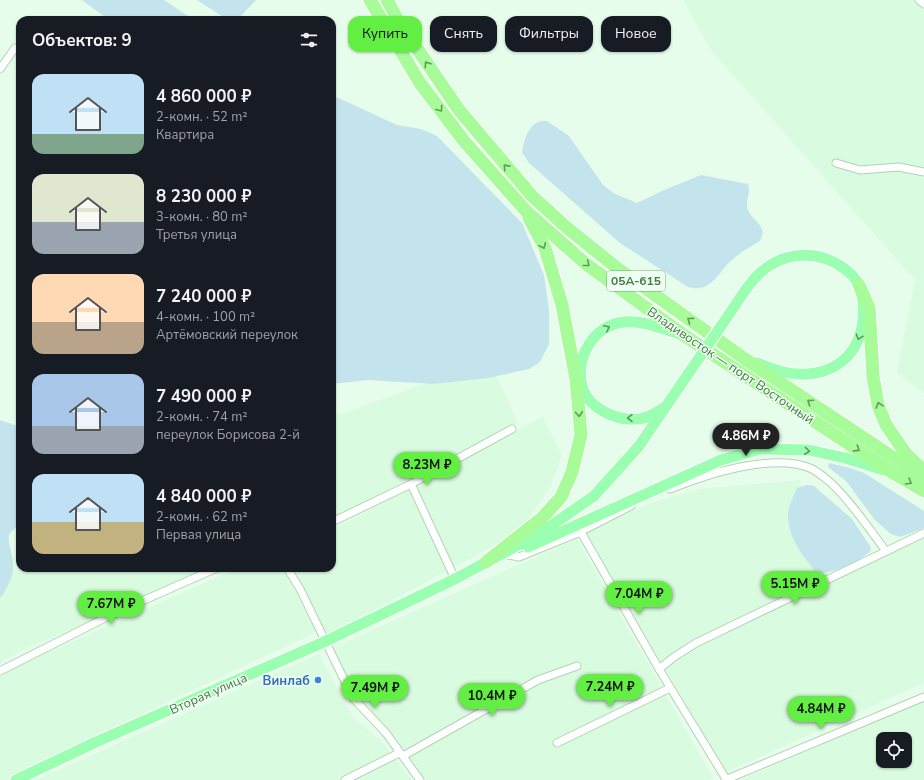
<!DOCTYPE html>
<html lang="ru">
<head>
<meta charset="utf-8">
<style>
  :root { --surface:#171b24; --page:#242831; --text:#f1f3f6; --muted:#9ea1a6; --accent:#63ee44 }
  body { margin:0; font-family:"Nunito Sans",sans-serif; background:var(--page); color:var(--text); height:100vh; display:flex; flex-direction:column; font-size:15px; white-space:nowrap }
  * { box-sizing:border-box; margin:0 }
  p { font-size:13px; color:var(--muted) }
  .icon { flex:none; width:22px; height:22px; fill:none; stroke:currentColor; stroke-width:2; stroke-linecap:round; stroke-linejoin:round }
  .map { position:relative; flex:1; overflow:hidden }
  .sheet { position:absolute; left:16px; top:16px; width:320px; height:556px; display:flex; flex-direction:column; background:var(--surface); border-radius:12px; box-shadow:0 1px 3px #0004 }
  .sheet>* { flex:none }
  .top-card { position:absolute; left:348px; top:16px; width:380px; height:36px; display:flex; gap:8px }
  .controls { position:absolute; left:876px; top:732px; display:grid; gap:8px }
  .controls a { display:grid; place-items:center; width:36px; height:36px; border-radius:8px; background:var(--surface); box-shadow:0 1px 3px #0004; font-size:20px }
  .price { position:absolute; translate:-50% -34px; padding:0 9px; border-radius:14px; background:var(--accent); color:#111; font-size:13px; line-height:26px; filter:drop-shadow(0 1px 2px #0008) }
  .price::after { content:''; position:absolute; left:50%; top:24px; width:12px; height:9px; margin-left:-6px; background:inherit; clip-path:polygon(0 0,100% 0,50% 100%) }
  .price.selected { background:#222; color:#fff }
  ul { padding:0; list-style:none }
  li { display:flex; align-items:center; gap:12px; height:100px; padding:0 16px }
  li span { display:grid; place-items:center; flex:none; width:112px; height:80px; border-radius:12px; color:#555 }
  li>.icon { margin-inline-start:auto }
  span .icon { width:48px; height:48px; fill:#fffc; stroke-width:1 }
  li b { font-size:17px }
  h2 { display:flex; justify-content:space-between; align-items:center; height:48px; padding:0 16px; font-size:17px }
  .chip { padding:0 14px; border-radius:12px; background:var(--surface); box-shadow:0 1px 3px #0004; font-size:14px; line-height:36px }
  .chip.selected { background:var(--accent); color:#111 }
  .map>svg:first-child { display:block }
  .residential { fill:#d9fbdf; fill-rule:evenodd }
  .green { fill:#c3e4ec }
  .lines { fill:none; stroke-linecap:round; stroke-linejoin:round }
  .street-casing { stroke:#b0d5b2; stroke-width:9 }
  .primary-casing { stroke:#fff; stroke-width:13 }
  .highway-casing { stroke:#fff; stroke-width:15 }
  .street { stroke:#fff; stroke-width:7 }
  .primary { stroke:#9bffb1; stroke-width:11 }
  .highway { stroke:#a7fb99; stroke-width:13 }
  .primary-bridge-casing { stroke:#fff; stroke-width:13; stroke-linecap:butt }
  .primary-bridge { stroke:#9bffb1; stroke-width:11 }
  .oneway { stroke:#62995d }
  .oneway2 { stroke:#5f9a63 }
  .shop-dot { fill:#3f7fe0; stroke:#edfff1; stroke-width:1.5 }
  .labels { text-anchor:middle; stroke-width:3; stroke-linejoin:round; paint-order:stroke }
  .shield { fill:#edfff1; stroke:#7ca07b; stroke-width:1 }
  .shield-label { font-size:12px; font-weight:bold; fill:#4b7849 }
  .street-label { font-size:13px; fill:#4b7849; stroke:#edfff1 }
  .shop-label { font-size:13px; font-weight:bold; fill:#366cbe; stroke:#edfff1; text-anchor:end }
</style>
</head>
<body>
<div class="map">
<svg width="924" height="780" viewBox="0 0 924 780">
  <rect width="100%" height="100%" fill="#e5fdea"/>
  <g class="residential">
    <polygon points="683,0 924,0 924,393 897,373 915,280 710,49"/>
    <polygon points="490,361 518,423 332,518 332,417"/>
    <polygon points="542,417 562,455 550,488 524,524 499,543 325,636 292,568 332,568 332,530"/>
    <polygon points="800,480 823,576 924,538 924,683 726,772 585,533 650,503 700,489"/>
    <polygon points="577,539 713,778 708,780 426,780 392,732 363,707 332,648"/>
    <polygon points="20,566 20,568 219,568 27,648 0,662 0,577"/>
    <polygon points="238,568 282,568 316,632 32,766 8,780 0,780 0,676 29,661"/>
    <polygon points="319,654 352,716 381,741 412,780 36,780"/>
    <path d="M 924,701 L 924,780 L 740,780 ZM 883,739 L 905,739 L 905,761 L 883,761 Z"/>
  </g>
  <g class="green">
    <polygon points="82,0 164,0 194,20 109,20"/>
    <polygon points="197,0 256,0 237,20 228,20"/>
    <polygon points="332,95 397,125 421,129 437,136 522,223 544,275 549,310 549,344 540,362 529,369 488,378 433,384 368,380 332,384"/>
    <path d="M 541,121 L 547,121 L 569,136 L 603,185 L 615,194 L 637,203 L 662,191 L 701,175 L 748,184 C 752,193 743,203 749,212 C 755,223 768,226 760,241 C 751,246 741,252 734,258 C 718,271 712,294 688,287 L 620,243 L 529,163 L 522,152 C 525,139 527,126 541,121 Z"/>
    <path d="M 0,420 L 20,427 L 20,461 L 17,470 L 20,478 L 20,524 L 9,534 C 8,545 12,552 13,562 C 15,574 7,589 0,598 Z"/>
    <polygon points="829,463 850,468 864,473 924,511 924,528 900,537 891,534 875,520 846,481 828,467"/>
    <path d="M 807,485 L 814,486 L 852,519 L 870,546 L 871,550 C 864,560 827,577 816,572 C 803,557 787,535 788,514 C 789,505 794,496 797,488 Z"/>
  </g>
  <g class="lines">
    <defs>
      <g id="street">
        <polyline points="919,0 924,4"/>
        <polyline points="0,69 15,48"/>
        <polyline points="836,163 860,170 899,167 924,172"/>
        <polyline points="411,484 455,579"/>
        <path d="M 670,489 C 707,474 771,453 810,468 C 817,471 825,478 830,482 C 851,501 869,529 886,551"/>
        <polyline points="332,522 411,484 512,429"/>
        <polyline points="578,533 631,506"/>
        <polyline points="508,555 519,557 578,533 582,534 659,669 726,779"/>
        <polyline points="287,568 300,589 353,698 386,733 420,780"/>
        <polyline points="659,669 674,657 696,643 924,533"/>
        <polyline points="0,671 117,612 217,568"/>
        <polyline points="557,743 670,688"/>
        <polyline points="403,756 538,680 577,666"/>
        <polyline points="345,780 399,753"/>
        <polyline points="725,780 924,697"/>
      </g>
      <g id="primary">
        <path d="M 730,313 C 739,300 747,285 759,274 C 783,251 818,249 845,269 C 850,273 856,279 859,285 C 864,297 864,314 862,327 C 854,366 819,380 783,372 C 774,370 765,366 757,363"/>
        <path d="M 664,408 C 658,411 653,415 647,417 C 624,425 589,411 582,386 C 575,357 594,325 624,322 C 644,320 662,329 680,334"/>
        <polyline points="528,547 721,460 760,449 809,450 845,458 884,470"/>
        <polyline points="16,780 96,742 324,642 455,579 539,534 594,496 639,446 684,380"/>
      </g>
      <g id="highway">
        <polyline points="370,0 420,83 464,141 526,211 586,264 685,336 893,473 924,491"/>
        <polyline points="387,0 399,22 459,110 532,196 566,227 617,268 745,359 924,478"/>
        <polyline points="859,285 869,308 873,376 878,405 886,425 893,435 906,454 924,471"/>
        <polyline points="486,562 542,518 561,497 572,472 581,435 576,379 562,305 545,248 529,218"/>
      </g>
    </defs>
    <use href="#street" class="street-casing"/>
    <use href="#primary" class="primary-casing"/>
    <use href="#highway" class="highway-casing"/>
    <use href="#street" class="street"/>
    <use href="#primary" class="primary"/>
    <use href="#highway" class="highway"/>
    <defs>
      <polyline id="primary-bridge" points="684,380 730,313"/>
    </defs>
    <use href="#primary-bridge" class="primary-bridge-casing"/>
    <use href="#primary-bridge" class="primary-bridge"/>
  </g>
  <defs><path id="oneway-chevron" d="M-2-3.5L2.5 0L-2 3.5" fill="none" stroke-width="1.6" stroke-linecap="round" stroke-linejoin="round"/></defs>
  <g class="oneway">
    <use href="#oneway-chevron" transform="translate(427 64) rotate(-124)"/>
    <use href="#oneway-chevron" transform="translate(440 109) rotate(54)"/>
    <use href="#oneway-chevron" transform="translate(506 167) rotate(-132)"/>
    <use href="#oneway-chevron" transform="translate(543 246) rotate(66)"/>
    <use href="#oneway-chevron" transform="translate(587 264) rotate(39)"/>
    <use href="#oneway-chevron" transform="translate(690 320) rotate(-144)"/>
    <use href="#oneway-chevron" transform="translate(810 402) rotate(-146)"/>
    <use href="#oneway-chevron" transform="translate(879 405) rotate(-106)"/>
    <use href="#oneway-chevron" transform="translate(579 414) rotate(85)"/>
    <use href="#oneway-chevron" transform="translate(857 449) rotate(33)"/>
    <use href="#oneway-chevron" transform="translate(909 482) rotate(30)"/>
  </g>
  <g class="oneway2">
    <use href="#oneway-chevron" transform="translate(607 328) rotate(-26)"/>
    <use href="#oneway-chevron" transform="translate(859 337) rotate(109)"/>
    <use href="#oneway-chevron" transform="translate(630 418) rotate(180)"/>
    <use href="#oneway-chevron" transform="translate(807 451) rotate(6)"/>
  </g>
  <circle class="shop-dot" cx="318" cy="680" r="4"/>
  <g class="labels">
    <rect class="shield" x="607" y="271" width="58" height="20" rx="3"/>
    <g class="shield-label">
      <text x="636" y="285">05А-615</text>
    </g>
    <g class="street-label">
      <text transform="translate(731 365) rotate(34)" y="5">Владивосток — порт Восточный</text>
      <text transform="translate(208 693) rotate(-24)" y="5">Вторая улица</text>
    </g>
    <g class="shop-label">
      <text x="310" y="685">Винлаб</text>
    </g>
  </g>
</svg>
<div class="controls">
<a><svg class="icon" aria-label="locate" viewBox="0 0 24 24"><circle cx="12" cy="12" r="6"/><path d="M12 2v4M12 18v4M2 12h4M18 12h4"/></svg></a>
</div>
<b class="price selected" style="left:746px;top:457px">4.86M ₽</b>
<b class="price" style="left:427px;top:486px">8.23M ₽</b>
<b class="price" style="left:795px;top:605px">5.15M ₽</b>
<b class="price" style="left:639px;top:615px">7.04M ₽</b>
<b class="price" style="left:111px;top:625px">7.67M ₽</b>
<b class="price" style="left:610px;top:708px">7.24M ₽</b>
<b class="price" style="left:375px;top:709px">7.49M ₽</b>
<b class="price" style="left:492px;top:717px">10.4M ₽</b>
<b class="price" style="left:821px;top:730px">4.84M ₽</b>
<div class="top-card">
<a class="chip selected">Купить</a>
<a class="chip">Снять</a>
<a class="chip">Фильтры</a>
<a class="chip">Новое</a>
</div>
<section class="sheet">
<h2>Объектов: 9<svg class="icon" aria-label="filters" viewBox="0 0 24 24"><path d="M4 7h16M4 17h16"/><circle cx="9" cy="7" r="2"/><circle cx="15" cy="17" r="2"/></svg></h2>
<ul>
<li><span style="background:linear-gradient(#bfe0f5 75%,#7fa58c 0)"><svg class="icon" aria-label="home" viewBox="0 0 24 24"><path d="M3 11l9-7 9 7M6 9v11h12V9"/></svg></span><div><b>4 860 000 ₽</b><p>2-комн. · 52 m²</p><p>Квартира</p></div></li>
<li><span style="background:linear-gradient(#dfe7d0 60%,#9aa5b1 0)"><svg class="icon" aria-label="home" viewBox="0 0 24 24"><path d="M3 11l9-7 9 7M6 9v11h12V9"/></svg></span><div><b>8 230 000 ₽</b><p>3-комн. · 80 m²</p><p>Третья улица</p></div></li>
<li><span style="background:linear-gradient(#ffd9b3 60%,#b9a48a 0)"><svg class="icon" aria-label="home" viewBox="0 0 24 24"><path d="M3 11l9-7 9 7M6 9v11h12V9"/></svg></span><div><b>7 240 000 ₽</b><p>4-комн. · 100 m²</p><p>Артёмовский переулок</p></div></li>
<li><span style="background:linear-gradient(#a9c7e8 65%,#9aa5b1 0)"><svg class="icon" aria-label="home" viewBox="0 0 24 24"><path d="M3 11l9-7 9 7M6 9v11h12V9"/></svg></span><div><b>7 490 000 ₽</b><p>2-комн. · 74 m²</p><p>переулок Борисова 2-й</p></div></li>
<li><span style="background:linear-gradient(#bfe0f5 60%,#c2b280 0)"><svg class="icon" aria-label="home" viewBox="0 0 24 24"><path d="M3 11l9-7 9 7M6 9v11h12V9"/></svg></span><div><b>4 840 000 ₽</b><p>2-комн. · 62 m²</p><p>Первая улица</p></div></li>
</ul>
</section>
</div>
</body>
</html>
